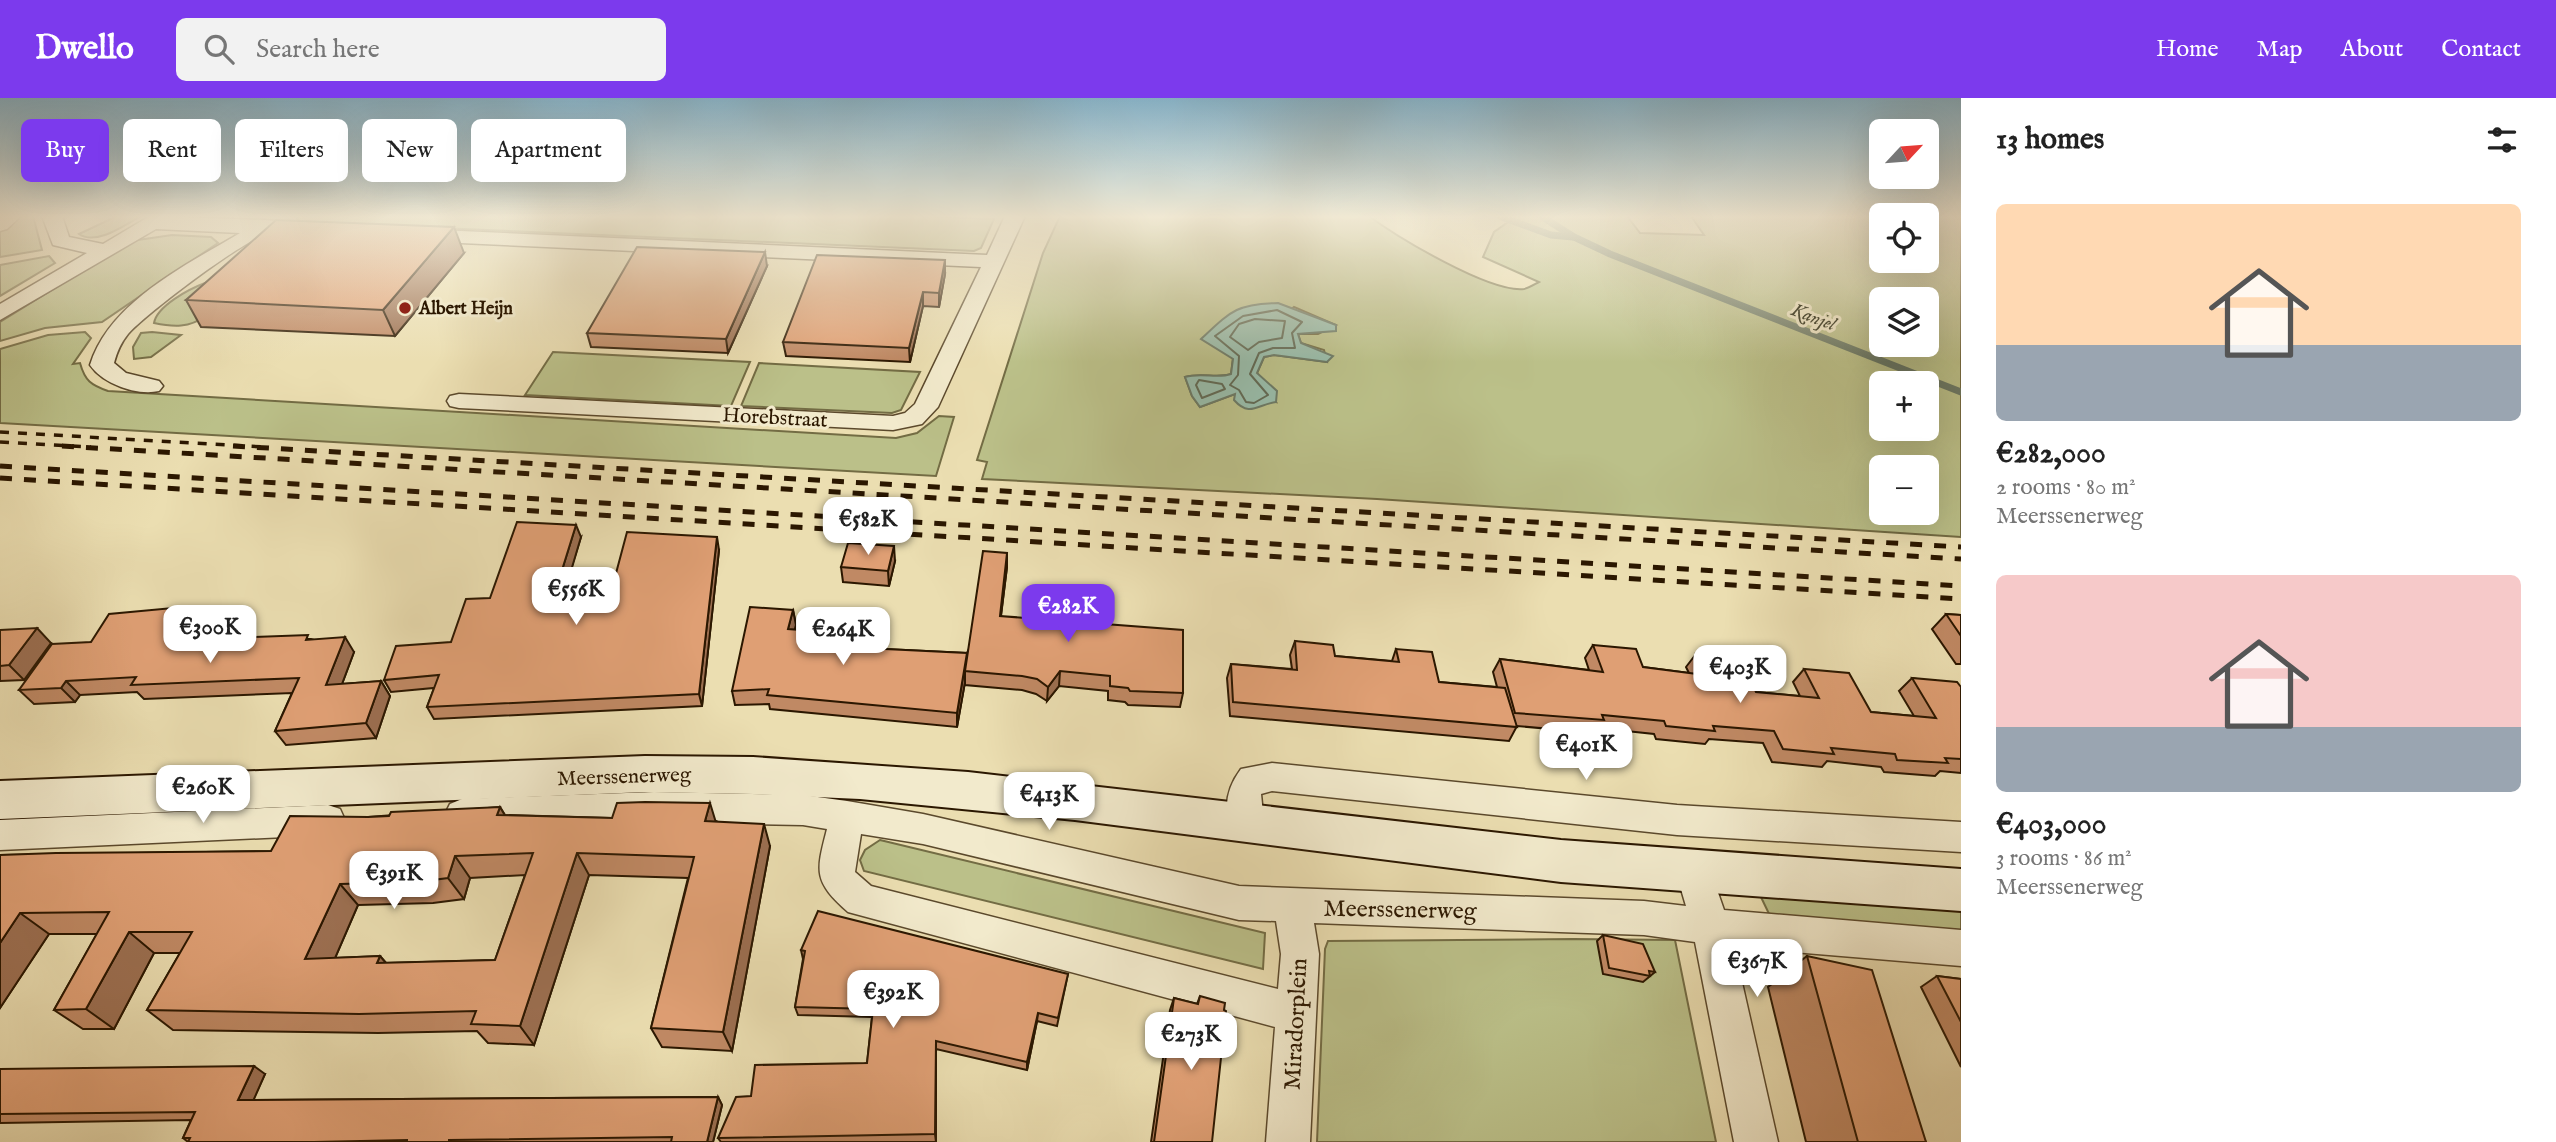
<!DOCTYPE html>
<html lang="en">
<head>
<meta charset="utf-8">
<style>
  :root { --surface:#fff; --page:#f2f2f2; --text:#222; --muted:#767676; --accent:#7c3aed }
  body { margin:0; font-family:"IM FELL English",serif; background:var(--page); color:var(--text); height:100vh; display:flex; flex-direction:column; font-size:26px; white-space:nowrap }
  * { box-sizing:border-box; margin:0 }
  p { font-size:23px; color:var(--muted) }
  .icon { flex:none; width:38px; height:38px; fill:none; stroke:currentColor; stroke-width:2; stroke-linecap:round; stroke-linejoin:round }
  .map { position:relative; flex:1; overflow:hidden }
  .sheet { display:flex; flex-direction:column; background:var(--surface); width:595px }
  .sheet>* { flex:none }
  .banner { position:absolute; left:21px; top:21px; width:665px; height:63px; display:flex; gap:14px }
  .needle { width:46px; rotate:64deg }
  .controls { position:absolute; left:1869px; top:21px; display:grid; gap:14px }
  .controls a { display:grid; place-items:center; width:70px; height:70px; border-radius:10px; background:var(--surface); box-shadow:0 7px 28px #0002; font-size:35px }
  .price { position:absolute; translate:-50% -60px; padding:0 16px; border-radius:14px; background:#fff; color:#222; font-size:23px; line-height:46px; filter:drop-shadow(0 2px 4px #0008) }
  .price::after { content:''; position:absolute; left:50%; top:42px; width:21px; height:16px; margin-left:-10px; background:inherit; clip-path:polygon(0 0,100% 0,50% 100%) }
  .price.selected { background:var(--accent); color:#fff }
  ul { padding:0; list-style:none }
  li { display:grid; align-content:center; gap:14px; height:371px; padding:0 35px }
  li span { display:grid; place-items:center; height:217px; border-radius:10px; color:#555 }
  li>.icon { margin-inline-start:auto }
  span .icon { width:126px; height:126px; fill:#fffc; stroke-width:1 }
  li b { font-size:30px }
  h2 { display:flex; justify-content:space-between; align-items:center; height:84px; padding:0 35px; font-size:30px }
  .chip { padding:0 24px; border-radius:10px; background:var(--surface); box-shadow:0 7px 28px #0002; font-size:24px; line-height:63px }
  .chip.selected { background:var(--accent); color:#fff }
  header { display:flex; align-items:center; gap:42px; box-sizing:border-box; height:98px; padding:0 35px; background:var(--accent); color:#fff }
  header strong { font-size:33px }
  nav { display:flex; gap:38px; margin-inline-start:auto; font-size:24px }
  .search { width:490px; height:63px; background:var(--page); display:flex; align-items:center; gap:18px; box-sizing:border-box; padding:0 24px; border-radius:10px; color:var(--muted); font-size:26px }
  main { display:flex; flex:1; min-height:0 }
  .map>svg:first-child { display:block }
  .green { fill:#bbc089; stroke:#736c44; stroke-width:2; fill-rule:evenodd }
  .water { fill:#98bcaa; stroke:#6c7a66; stroke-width:2 }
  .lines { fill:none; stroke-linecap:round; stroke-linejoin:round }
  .shore { stroke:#626a55; stroke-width:2 }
  .stream { stroke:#6c7a66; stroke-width:7 }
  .street-casing { stroke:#5b492c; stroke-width:3 }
  .secondary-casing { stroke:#2b1700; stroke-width:4 }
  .street { fill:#f2eacc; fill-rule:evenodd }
  .secondary { fill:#f2eacc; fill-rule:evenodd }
  .rail-far1 { stroke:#2b1700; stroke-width:3.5; stroke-dasharray:9 9; stroke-linecap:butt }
  .rail { stroke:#2b1700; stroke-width:5; stroke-dasharray:12 12; stroke-linecap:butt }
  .wall { fill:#c08964; stroke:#2b1700; stroke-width:2; fill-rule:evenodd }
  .shaded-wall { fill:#9c6f51; stroke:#2b1700; stroke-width:2 }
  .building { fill:#df9f74; stroke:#2b1700; stroke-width:2; fill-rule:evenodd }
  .poi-dot { fill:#8f2418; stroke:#f2eacc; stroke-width:2.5 }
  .labels { text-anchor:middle; stroke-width:6; stroke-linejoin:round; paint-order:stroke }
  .far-poi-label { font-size:18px; font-weight:bold; fill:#2b1700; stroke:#f2eacc; text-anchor:start }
  .far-water-label { font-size:19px; font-style:italic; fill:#51513c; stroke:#f2eacc }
  .street-label { font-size:21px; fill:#2b1700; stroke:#f2eacc }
  .near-street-label { font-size:24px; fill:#2b1700; stroke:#f2eacc }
</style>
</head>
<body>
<header>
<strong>Dwello</strong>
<div class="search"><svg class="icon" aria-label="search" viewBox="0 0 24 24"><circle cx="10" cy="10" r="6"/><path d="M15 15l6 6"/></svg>Search here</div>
<nav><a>Home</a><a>Map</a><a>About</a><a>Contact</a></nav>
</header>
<main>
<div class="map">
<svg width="1961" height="1044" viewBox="0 0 1961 1044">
  <rect width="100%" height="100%" fill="#ebdeb1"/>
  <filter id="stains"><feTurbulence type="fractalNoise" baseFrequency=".00286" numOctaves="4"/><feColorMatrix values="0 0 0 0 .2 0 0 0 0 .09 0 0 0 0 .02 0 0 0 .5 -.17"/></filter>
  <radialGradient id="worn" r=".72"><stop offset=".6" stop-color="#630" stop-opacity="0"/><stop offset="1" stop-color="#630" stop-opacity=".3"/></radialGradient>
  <g class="green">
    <polygon points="18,118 33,118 42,152 0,159 0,133"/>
    <path d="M 117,118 L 141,118 C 125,127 96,148 79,136 Z"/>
    <polygon points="298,118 921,118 994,121 981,150 974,153 301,124 297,121"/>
    <path d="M 1060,118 L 1369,118 C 1397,139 1490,195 1524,191 C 1529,190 1535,186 1539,184 L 1483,159 L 1494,134 L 1508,124 L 1497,118 L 1627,118 L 1640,135 L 1704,137 L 1691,118 L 1881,118 L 1881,163 L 1927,163 L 1927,118 L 1961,118 L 1961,439 L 1377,401 L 982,381 L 987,364 L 977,362 L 1043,155 ZM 1881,201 L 1927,201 L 1927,247 L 1881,247 ZM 1294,209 L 1336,227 L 1318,236 L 1298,236 L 1301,245 L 1324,252 L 1327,264 L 1274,257 L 1264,259 L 1257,275 L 1276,304 L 1235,296 L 1200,309 L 1192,298 L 1185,279 C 1203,274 1216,281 1231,276 L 1233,260 ZM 1881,285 L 1927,285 L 1927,331 L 1881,331 ZM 1881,369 L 1927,369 L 1927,415 L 1881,415 Z"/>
    <polygon points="172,137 211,139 218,145 102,224 45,230 0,243 0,224 131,143"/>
    <polygon points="49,158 55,165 0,198 0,167"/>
    <path d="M 205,185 L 205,218 C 190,230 173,229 154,225 C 157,208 189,191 205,185 Z"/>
    <path d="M 85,234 L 91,240 L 73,266 L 80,265 C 85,283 91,287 108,293 L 896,340 L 917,335 L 939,318 L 954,319 L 936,378 L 0,325 L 0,251 L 48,237 Z"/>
    <polygon points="152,234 181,237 151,259 134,261 133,249 141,235"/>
    <polygon points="553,254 750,264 731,308 525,297"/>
    <polygon points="759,265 920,274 901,312 892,315 741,308"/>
    <polygon points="880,742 1265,835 1263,871 864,773 860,762 865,752"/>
    <polygon points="1760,797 1961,810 1961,837 1772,822"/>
    <polygon points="1573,841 1675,842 1716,1044 1317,1044 1325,851 1328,843"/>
  </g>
  <path class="water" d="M 1278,205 L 1336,227 L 1336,233 L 1298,236 L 1301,245 L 1333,258 L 1327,264 L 1274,257 L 1264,259 L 1257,275 L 1277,293 L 1276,304 C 1258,306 1250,320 1234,302 L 1235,296 L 1200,309 L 1192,298 L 1185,279 C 1202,274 1217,281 1231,276 L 1233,261 L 1201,241 C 1231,213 1236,206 1278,205 Z"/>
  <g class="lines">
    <g class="shore">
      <polygon points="1277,212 1302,224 1292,235 1295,250 1273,250 1259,255 1250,276 1268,297 1254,305 1246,304 1239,292 1230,287 1238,277 1239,258 1215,238 1243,218"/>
      <polygon points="1255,221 1285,223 1282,240 1259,244 1248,252 1230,239 1239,226"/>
      <polygon points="1199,282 1222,286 1225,291 1202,300 1196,287"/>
    </g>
    <g class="stream">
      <polyline points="1499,118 1551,137 1573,139"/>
      <polyline points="1541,118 1574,139 1610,156 1961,294"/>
    </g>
    <defs>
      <g id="street">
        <polygon points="0,118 21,118 7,131 0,133"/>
        <path d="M 42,118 L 62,118 L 69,139 L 103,146 L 150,118 L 266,122 L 305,126 L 315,132 C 305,145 282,134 268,136 C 247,139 144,217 128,236 C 120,246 117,254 114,265 L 126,275 L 159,283 L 163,288 L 159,293 C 137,298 103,286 90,267 C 109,204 188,166 240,135 L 156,131 L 0,222 L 0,206 L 87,155 L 53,147 Z"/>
        <polygon points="1005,118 1025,118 938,309 922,326 893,332 459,310 450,308 447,303 450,298 459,296 893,318 905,315 915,306 981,169 417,143 407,137 417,131 987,157"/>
        <path d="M 1272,665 L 1677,707 L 1961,724 L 1961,754 L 1677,737 L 1272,693 L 1261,696 L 1264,726 L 1258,737 L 1246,741 L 1234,737 C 1222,713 1226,691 1241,671 Z"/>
        <path d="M 654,694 L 803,697 L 847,703 L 923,716 L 1239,788 L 1644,803 L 1686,808 L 1676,774 L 1681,763 L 1694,758 L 1707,763 L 1724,812 L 1961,832 L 1961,868 L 1734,849 L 1778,1044 L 1734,1044 L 1695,844 L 1644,837 L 1314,825 L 1319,856 L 1310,1044 L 1266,1044 L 1275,929 L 848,814 C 813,783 816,774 827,731 L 803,727 L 654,724 L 462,731 L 450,726 L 445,716 L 450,706 L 462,701 ZM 861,736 L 923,746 L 1239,822 L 1276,823 L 1281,856 L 1278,891 L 871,788 L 855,774 Z"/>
        <polygon points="328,707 340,711 345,722 340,733 328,737 0,752 0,722"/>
      </g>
      <polygon id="secondary" points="645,658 753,659 968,674 1561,742 1961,771 1961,813 1561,784 1075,722 860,701 753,696 645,694 0,721 0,683"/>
    </defs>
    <use href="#street" class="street-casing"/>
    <use href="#secondary" class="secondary-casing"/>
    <use href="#street" class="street"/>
    <use href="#secondary" class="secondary"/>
    <g class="rail-far1">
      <polyline points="0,334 263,349"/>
      <polyline points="0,344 91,349"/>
    </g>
    <g class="rail">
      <polyline points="62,348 1961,461"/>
      <polyline points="233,348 1961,449"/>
      <polyline points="0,368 1961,488"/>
      <polyline points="0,380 1961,501"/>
    </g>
  </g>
  <g class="wall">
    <polygon points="464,155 395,238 201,229 186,202"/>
    <polygon points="767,168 728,255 591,249 587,235"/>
    <polygon points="945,176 939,209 923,208 910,264 786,258 783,244"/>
    <polygon points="581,439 563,497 611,494 719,452 702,608 434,621 427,609 434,590 391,594 384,582 451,544"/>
    <polygon points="895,463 889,488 843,484 841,469"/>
    <polygon points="1007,469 1001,518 1183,595 1180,609 1128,607 1125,604 1108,602 1108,593 1059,588 1047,603 1036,596 1022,592 965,587 965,584 957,629 770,611 769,606 735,607 732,593 793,512 796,527 795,532 885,551 967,555"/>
    <polygon points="1946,516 1961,517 1961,566 1956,566 1932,531"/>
    <polygon points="210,525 221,539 220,540 311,541 354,554 342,586 381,583 390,598 376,640 286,647 275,633 292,595 144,601 137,594 80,597 75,604 34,606 19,592 91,544 185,526"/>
    <polygon points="0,532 51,545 24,582 0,583"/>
    <polygon points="1295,543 1335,558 1392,563 1396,551 1439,584 1497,589 1493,574 1500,561 1589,572 1585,560 1593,547 1643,569 1689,575 1686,569 1696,556 1756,594 1800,598 1793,584 1804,571 1871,614 1914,618 1899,593 1912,580 1961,589 1961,675 1940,673 1935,678 1884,674 1881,669 1827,663 1822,669 1772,664 1763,645 1709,641 1705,646 1656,641 1654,636 1598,630 1595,635 1517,628 1509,643 1230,618 1227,580 1231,566 1292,571 1290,557"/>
    <path d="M 500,709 L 505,717 L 716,723 L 770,748 L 732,953 L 662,949 L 651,930 L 688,780 L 589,777 L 534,947 L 488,945 L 477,933 L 378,935 L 173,932 L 147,912 L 180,855 L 154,855 L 114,931 L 83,931 L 54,912 L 97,836 L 49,836 L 0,910 L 0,757 L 271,753 L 368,719 ZM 525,777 L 495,862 L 386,865 L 380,858 L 335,860 L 358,807 L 433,805 L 464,801 L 470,780 Z"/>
    <polygon points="1603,837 1655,874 1643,884 1603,876 1597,843"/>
    <polygon points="801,852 1068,876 1057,928 1037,923 1027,972 936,951 936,1044 721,1044 718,1040 751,998 867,965 872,919 798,917 795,909 803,861"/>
    <polygon points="1807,858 1926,1044 1806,1044 1768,889"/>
    <polygon points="1937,878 1961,881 1961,969 1921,889"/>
    <polygon points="1200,898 1212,1044 1151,1044 1170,912 1174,900 1197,906"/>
    <polygon points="0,971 265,976 253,1002 718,999 722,1007 713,1044 188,1044 183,1040 191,1022 0,1025"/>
  </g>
  <g class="shaded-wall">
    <polygon points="454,129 464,155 395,238 383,212"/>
    <polygon points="765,154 767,168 728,255 726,241"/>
    <polygon points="945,162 945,176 939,209 939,195"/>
    <polygon points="923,194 923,208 910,264 909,250"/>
    <polygon points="576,427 581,439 560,510 554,498"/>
    <polygon points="717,439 719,452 702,608 699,596"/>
    <polygon points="894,448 895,463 889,488 888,473"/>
    <polygon points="1007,455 1007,469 999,533 1000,518"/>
    <polygon points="793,512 796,527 791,545 788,531"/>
    <polygon points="210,525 221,539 212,556 200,541"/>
    <polygon points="37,530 51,545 24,582 9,567"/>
    <polygon points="345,539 354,554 336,602 326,587"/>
    <polygon points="967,555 965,573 965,584 957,629 957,615"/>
    <polygon points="1060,573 1059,588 1047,603 1048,589"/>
    <polygon points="66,583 80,597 75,604 61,590"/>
    <polygon points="381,583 390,598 376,640 366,625"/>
    <polygon points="710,705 717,728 705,723"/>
    <polygon points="500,709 513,731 497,717"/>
    <polygon points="764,726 770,748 732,953 723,934"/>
    <polygon points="577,755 589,777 534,947 520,928"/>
    <polygon points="455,758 470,780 464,801 448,780"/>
    <polygon points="340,786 358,807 326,881 305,861"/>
    <polygon points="20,815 49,836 0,910 0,845"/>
    <polygon points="129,834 154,855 114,931 86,911"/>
    <polygon points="380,858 398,879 377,865"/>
    <polygon points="1038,915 1037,923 1027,972 1027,964"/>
    <polygon points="936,943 936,1044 935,1036"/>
    <polygon points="254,968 265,976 250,1010 238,1002"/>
    <polygon points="718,999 722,1007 713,1044 707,1044"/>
  </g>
  <g class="building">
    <polygon points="276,122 454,129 383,212 186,202"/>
    <polygon points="637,149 765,154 726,241 587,235"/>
    <polygon points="817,157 945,162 939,195 923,194 909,250 783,244"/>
    <polygon points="517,424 576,427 554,498 611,494 627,434 717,439 699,596 427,609 439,577 384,582 396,548 451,544 466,501 490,500"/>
    <polygon points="848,445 894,448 888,473 841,469"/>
    <polygon points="983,453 1007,455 1000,518 1183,532 1183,595 1130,593 1128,590 1110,588 1110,578 1060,573 1048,589 1037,581 1022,578 965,573"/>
    <polygon points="750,509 793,512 788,531 873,537 870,547 885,551 967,555 957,615 767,597 769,591 732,593"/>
    <polygon points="173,510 184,526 210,525 200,541 308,537 306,542 345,539 326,587 381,583 366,625 275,633 299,580 131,587 136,579 66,583 61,590 19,592 52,546 91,544 109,516"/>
    <polygon points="1946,516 1961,517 1961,538"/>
    <polygon points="37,530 9,567 0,568 0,532"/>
    <polygon points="1295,543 1333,547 1335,558 1399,564 1396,551 1432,554 1439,584 1505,590 1517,629 1233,604 1231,566 1297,572"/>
    <polygon points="1593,547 1636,551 1643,569 1705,577 1696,556 1741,560 1756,594 1819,600 1804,571 1849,575 1871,614 1936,620 1912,580 1957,584 1961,589 1961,661 1945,660 1948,665 1897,662 1895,656 1831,650 1834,656 1783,651 1774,633 1713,628 1715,633 1666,628 1664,623 1602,617 1604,622 1515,615 1500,561 1603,574"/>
    <path d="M 645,704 L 710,705 L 705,723 L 764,726 L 723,934 L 651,930 L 694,759 L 577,755 L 520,928 L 471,926 L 476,913 L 359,916 L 147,912 L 192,834 L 129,834 L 86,911 L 54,912 L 109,814 L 20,815 L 0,845 L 0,757 L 56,755 L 271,753 L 290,718 L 368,719 L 389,718 L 391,714 L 500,709 L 497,717 L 612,720 L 617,705 ZM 533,755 L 495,862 L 377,865 L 380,858 L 305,861 L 340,786 L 417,784 L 448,780 L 455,758 Z"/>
    <polygon points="818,813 1068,876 1058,920 1038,915 1027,964 936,943 935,1036 718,1040 736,999 751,998 755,967 867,965 873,911 795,909 805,853 801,852"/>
    <polygon points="1603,837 1643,846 1655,874 1649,873 1650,878 1609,870"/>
    <polygon points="1807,858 1872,872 1926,1044 1858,1044"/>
    <polygon points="1937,878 1961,881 1961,924"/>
    <polygon points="1200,898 1225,905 1224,912 1226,913 1212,1044 1154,1044 1174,900 1198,906"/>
    <polygon points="254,968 238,1002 718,999 707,1044 671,1044 672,1039 449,1042 449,1044 407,1044 407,1042 314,1044 188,1044 190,1040 183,1040 195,1014 0,1016 0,971"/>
  </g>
  <linearGradient id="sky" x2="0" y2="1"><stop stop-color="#88b7cf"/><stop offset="0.45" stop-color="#f6f0dc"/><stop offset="1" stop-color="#f6f0dc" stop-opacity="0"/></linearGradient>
  <rect width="1961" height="264" fill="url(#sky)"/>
  <circle class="poi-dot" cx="405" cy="210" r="7"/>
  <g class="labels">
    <g class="far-poi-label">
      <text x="419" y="216">Albert Heijn</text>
    </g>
    <g class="far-water-label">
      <text transform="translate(1814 218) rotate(21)" y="7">Kanjel</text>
    </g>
    <g class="street-label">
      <text transform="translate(775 319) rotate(3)" y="7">Horebstraat</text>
      <text transform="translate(624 678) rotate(-2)" y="7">Meerssenerweg</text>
    </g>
    <g class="near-street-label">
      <text transform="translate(1400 811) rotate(1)" y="8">Meerssenerweg</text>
      <text transform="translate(1295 926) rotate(-87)" y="8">Miradorplein</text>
    </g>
  </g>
  <rect width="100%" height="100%" filter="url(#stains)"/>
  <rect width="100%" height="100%" fill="url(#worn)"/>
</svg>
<div class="controls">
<a><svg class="needle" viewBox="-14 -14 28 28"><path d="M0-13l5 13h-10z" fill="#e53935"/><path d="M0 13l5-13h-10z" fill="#767676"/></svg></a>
<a><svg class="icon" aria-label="locate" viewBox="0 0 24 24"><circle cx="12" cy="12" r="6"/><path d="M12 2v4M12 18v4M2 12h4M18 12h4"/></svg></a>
<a><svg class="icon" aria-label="layers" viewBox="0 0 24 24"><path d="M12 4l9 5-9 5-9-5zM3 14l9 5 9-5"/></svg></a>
<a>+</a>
<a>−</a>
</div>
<b class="price" style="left:868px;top:459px">€582K</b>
<b class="price" style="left:576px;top:529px">€556K</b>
<b class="price selected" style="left:1068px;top:546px">€282K</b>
<b class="price" style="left:210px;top:567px">€300K</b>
<b class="price" style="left:843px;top:569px">€264K</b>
<b class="price" style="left:1740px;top:607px">€403K</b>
<b class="price" style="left:1586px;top:684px">€401K</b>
<b class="price" style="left:203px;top:727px">€260K</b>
<b class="price" style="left:1049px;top:734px">€413K</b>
<b class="price" style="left:394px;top:813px">€391K</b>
<b class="price" style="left:1757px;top:901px">€367K</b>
<b class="price" style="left:893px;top:932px">€392K</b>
<b class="price" style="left:1191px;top:974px">€273K</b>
<div class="banner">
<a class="chip selected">Buy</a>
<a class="chip">Rent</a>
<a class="chip">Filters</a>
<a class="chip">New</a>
<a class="chip">Apartment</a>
</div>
</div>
<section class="sheet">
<h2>13 homes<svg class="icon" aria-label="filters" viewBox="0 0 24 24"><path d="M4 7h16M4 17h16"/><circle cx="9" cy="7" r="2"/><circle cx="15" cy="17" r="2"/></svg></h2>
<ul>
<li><span style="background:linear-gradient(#ffd9b3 65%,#9aa5b1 0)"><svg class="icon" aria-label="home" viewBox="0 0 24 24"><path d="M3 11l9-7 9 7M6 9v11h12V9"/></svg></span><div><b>€282,000</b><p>2 rooms · 80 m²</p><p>Meerssenerweg</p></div></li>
<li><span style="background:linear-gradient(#f6c9c9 70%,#9aa5b1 0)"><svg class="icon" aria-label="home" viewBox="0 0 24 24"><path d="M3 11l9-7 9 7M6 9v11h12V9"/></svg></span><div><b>€403,000</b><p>3 rooms · 86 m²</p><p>Meerssenerweg</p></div></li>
</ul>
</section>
</main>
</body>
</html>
